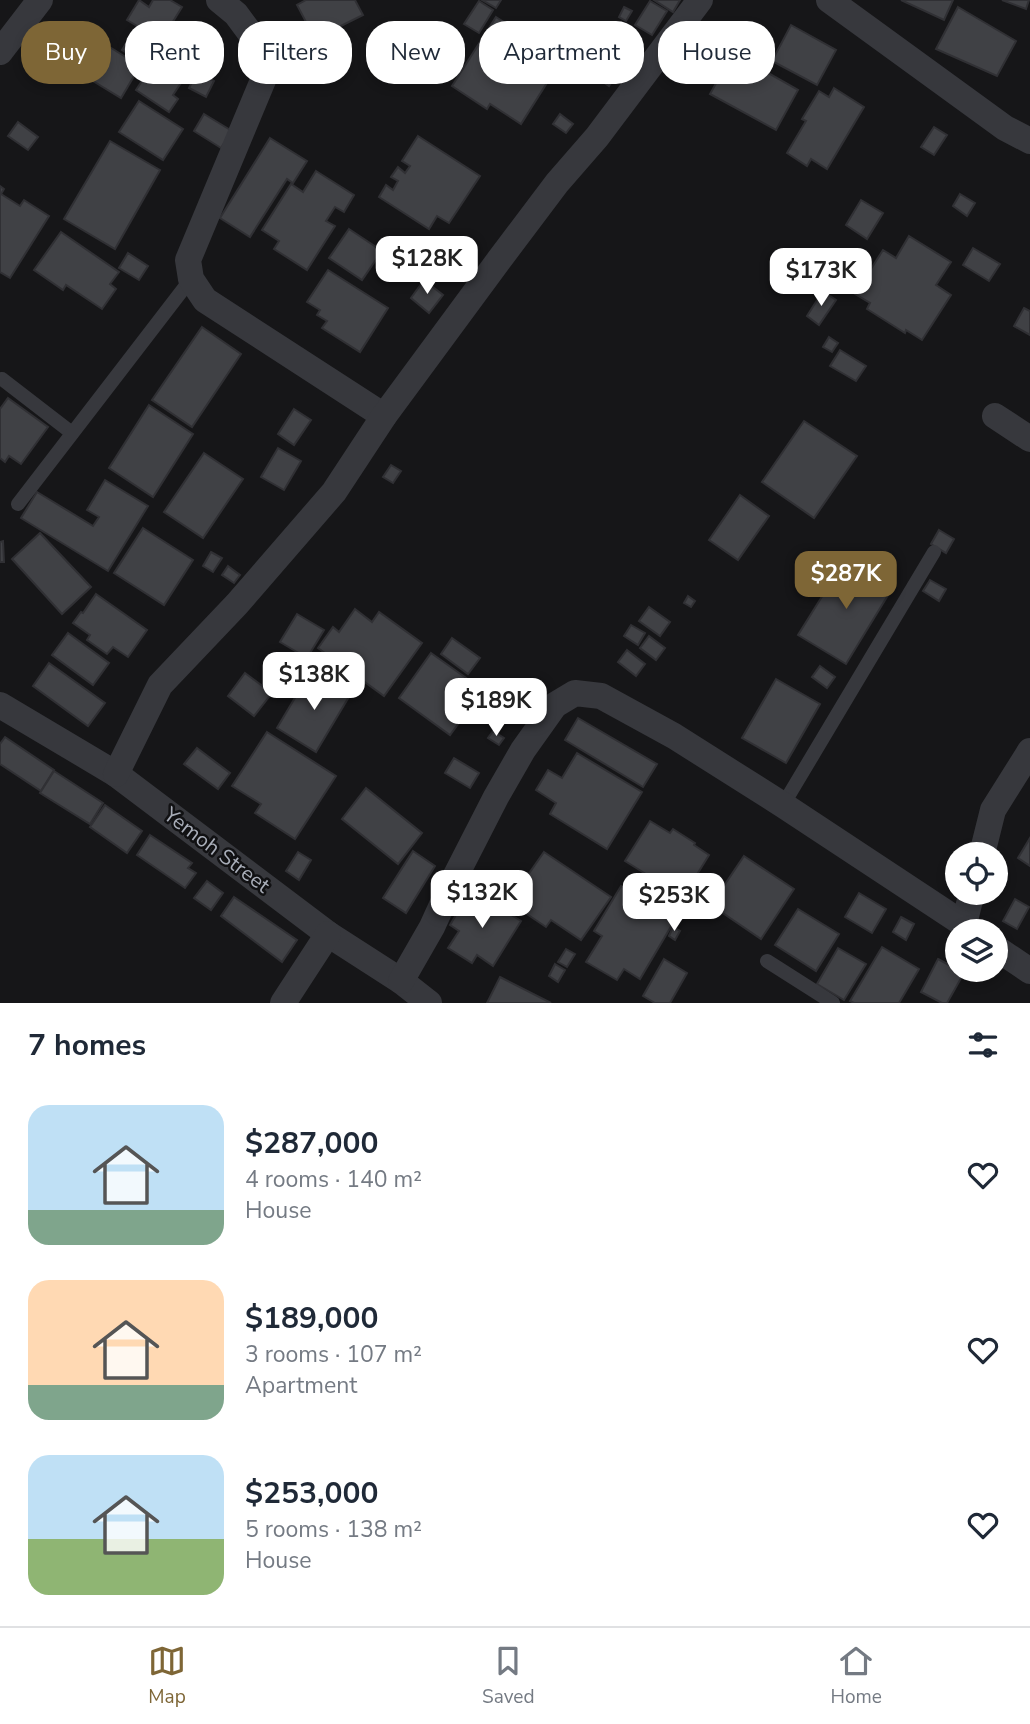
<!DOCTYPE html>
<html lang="en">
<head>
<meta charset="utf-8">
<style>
  :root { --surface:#fff; --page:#f6f6f7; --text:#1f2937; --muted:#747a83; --line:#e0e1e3; --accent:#7e6636 }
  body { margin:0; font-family:"Nunito Sans",sans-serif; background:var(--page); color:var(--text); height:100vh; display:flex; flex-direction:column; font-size:26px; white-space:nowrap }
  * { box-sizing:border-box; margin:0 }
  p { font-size:23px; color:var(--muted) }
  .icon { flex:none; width:38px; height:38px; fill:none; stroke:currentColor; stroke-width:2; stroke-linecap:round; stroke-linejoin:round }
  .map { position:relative; height:1003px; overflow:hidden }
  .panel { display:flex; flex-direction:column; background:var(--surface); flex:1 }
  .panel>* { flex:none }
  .guide { position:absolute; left:21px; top:21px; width:989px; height:63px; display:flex; gap:14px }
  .fabs { position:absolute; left:945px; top:842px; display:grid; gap:14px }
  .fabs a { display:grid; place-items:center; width:63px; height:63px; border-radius:50%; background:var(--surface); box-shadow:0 4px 10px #0003; font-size:35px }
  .price { position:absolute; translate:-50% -60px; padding:0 16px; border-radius:14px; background:#fff; color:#222; font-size:23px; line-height:46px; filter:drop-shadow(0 2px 4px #0008) }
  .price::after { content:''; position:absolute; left:50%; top:42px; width:21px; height:16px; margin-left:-10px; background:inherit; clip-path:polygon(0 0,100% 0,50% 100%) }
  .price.on { background:var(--accent); color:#fff }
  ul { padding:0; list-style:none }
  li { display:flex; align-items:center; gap:21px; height:175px; padding:0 28px }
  li span { display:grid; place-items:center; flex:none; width:196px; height:140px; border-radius:21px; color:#555 }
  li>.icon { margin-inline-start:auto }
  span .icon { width:84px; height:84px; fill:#fffc; stroke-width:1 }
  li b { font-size:30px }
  h2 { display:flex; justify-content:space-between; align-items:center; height:84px; padding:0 28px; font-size:30px }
  .pill { padding:0 24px; border-radius:28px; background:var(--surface); box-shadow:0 4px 10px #0003; font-size:24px; line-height:63px }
  .pill.on { background:var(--accent); color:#fff }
  .dock { display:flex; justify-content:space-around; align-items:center; height:98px; border-top:2px solid var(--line); background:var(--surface); font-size:19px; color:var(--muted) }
  .dock a { display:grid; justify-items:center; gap:4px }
  .dock .on { color:var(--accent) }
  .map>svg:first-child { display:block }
  .building { fill:#404145; stroke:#303034; stroke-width:2 }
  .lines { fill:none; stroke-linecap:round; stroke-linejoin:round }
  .service { stroke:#37383d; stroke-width:14 }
  .minor { stroke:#37383d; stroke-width:26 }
  .labels { text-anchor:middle; stroke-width:5; stroke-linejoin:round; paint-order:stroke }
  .street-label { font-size:21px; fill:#a8adb8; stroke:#111113 }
</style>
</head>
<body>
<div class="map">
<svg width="1030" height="1003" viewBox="0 0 1030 1003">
  <rect width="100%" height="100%" fill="#161618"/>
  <g class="building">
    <polygon points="139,0 149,7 153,0 170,0 182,7 146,65 122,50 137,26 127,20"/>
    <polygon points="306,0 355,0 363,15 315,39 297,5"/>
    <polygon points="482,0 501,0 496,8"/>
    <polygon points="654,0 680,0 673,12"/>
    <polygon points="901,0 953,0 944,20"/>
    <polygon points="1002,0 1029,0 1026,9"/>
    <polygon points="479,1 493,10 479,33 464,24"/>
    <polygon points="650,1 667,11 652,35 635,25"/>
    <polygon points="624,7 632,11 626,21 619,17"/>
    <polygon points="958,7 1016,41 997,76 936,49"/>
    <polygon points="496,17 562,59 521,124 490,104 487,109 452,86"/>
    <polygon points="791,25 836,50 817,85 772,61"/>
    <polygon points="173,34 201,53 173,95 178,99 169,112 136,90"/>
    <polygon points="623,35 634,41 625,55 615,48"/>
    <polygon points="599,44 609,50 598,67 588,61"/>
    <polygon points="108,46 140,66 121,98 88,78"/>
    <polygon points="733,53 798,90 776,130 710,94"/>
    <polygon points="609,58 621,67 609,86 596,77"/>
    <polygon points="197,72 214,81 206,97 189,88"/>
    <polygon points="834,88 864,107 827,169 811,159 807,166 787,153 806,121 802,119 819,91 829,97"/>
    <polygon points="139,101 183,129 163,160 119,132"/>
    <polygon points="204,114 232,131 221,148 194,131"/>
    <polygon points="560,114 573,124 566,133 553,124"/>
    <polygon points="18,122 38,137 28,150 8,136"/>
    <polygon points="934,127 947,135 934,155 921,147"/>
    <polygon points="418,136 480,176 449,223 437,216 429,229 379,197 386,185 393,190 398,181 391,177 398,167 405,173 410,166 402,161"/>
    <polygon points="270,138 307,161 293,183 287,179 250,237 220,218"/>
    <polygon points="110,141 160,170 115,249 64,219"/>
    <polygon points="316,171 354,195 344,212 335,207 326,221 335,226 307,270 274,249 279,241 262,230 291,184 303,192"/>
    <polygon points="0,186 4,189 1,194 20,206 24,200 49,216 10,278 0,272"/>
    <polygon points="960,194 975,203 967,216 953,206"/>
    <polygon points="861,200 883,213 867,239 846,225"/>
    <polygon points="349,229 382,251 362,280 329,258"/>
    <polygon points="61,232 119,272 110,284 116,289 102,309 66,285 63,290 34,270"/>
    <polygon points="909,236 951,262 936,285 951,295 922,340 906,330 905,333 867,309 870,303 855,294 883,250 896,258"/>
    <polygon points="973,248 1000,264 989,281 963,265"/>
    <polygon points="128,253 148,266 139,280 119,268"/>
    <polygon points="328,270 388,308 360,352 322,328 327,321 317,315 320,310 307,302"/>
    <polygon points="424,280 443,295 429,313 411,298"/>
    <polygon points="823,291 836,300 819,325 807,316"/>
    <polygon points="1024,308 1030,311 1030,335 1014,326"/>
    <polygon points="202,327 241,354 192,427 152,400"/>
    <polygon points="829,337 838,343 832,352 823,347"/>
    <polygon points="840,350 866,366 856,381 830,366"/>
    <polygon points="8,398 48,427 21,464 9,456 5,462 0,458 0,409"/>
    <polygon points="149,405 193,434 153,497 109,468"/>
    <polygon points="294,409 311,420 294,445 278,434"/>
    <polygon points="804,421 857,456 814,518 762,482"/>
    <polygon points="278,448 301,461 284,490 261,477"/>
    <polygon points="204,453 243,479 203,538 164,512"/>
    <polygon points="391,465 401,471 393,483 383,477"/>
    <polygon points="105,480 148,506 108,571 21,518 37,492 93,526 99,517 87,510"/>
    <polygon points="740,495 769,516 738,560 709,540"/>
    <polygon points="143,528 193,560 164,605 114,573"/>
    <polygon points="939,530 954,539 946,553 931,544"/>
    <polygon points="40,533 91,587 62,614 12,559"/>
    <polygon points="3,541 4,562 0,562 0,542"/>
    <polygon points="211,552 222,558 213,572 203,566"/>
    <polygon points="846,558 893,587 846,664 798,635"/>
    <polygon points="228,566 240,575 234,583 222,575"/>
    <polygon points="930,580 946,589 939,601 923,591"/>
    <polygon points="96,594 147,630 128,657 113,647 107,654 87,640 90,635 73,623 81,612 83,613"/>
    <polygon points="688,596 695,601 691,607 684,603"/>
    <polygon points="649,607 670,622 660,636 639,621"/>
    <polygon points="355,609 372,622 379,612 422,643 384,696 318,648 333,627 339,632"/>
    <polygon points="297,614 324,630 307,658 280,642"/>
    <polygon points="631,625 645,633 638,645 624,636"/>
    <polygon points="68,633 109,663 93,685 52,655"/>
    <polygon points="649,636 665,648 656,660 640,648"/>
    <polygon points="452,638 480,658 468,674 441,654"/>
    <polygon points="627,650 645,664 636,676 618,662"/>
    <polygon points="431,653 483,690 450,735 399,698"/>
    <polygon points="49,663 105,703 88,726 33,686"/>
    <polygon points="820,666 835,677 827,688 812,677"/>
    <polygon points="311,671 350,695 316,752 277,728"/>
    <polygon points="245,673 272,693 254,716 228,696"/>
    <polygon points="776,679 820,704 786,763 742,738"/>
    <polygon points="521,683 534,690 522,710 509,703"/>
    <polygon points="578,718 657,764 643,787 565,740"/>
    <polygon points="493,731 504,738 499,745 488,738"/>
    <polygon points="267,732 336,776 295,839 255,813 261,804 232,786"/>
    <polygon points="5,737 54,770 41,791 0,764 0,744"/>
    <polygon points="197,748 230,773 218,789 184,764"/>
    <polygon points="577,753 642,792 607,849 550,814 556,803 536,790 548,770 562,778"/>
    <polygon points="454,758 479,773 470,788 445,773"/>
    <polygon points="54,771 103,803 90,824 40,793"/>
    <polygon points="366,788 422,833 398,864 342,819"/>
    <polygon points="105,805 142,831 127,853 90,827"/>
    <polygon points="650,821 670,833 673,829 695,843 694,845 709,855 683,897 625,861"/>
    <polygon points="150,835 192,863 188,868 196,873 185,888 137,855"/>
    <polygon points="1030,838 1030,866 1018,858"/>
    <polygon points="413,851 435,866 406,913 383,898"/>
    <polygon points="298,852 311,860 299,880 286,871"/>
    <polygon points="544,852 611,897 581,940 551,920 546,927 509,902"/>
    <polygon points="744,856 794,889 761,939 711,905"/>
    <polygon points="207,881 223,893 211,910 194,898"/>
    <polygon points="621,886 676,918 640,979 624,969 617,980 586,962 602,936 594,931"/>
    <polygon points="471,890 521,921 493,966 477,955 472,963 448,948 459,931 450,925"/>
    <polygon points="859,893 886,909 872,933 845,917"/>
    <polygon points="234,897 297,940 282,962 221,916"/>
    <polygon points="1015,899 1029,907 1017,929 1003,921"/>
    <polygon points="798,909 839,934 816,971 775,945"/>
    <polygon points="901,917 914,924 906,940 893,932"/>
    <polygon points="673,927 680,931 675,940 669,936"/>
    <polygon points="882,947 919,969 899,1003 854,1003 850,1001"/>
    <polygon points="838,948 866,964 844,1000 817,984"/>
    <polygon points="566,949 575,954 567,967 558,962"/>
    <polygon points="664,959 687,973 670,1003 655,1003 643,996"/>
    <polygon points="938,959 964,973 947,1003 942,1003 921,992"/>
    <polygon points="555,964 565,970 558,982 549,976"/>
    <polygon points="500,977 551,1003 487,1003"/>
  </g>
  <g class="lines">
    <g class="service">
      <polyline points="2,379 72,433"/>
      <polyline points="18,504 191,279"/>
      <polyline points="783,805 934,552"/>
      <polyline points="767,961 833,1003"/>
    </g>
    <g class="minor">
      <polyline points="219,0 236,14 256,41 266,73 188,260 191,279 205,300 384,416"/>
      <polyline points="829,0 1005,128 1030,141"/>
      <polyline points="0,52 40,0"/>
      <polyline points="995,416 1030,439"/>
      <polyline points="0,705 116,774 328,934 401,981 429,1003"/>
      <polyline points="116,774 160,685 237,604 334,492 384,416 499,260 557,183 597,137 700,0"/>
      <polyline points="982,854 993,810 1030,751"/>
      <polyline points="964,924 972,892"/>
      <polyline points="996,948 1030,971"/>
      <polyline points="401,981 432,927 452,883 496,797 523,750 555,705 575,693 601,696 674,736 783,805 974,931"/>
      <polyline points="283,1003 328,934"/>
    </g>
  </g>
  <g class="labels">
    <g class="street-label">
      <text transform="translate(217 850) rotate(37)" y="7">Yemoh Street</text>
    </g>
  </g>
</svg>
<div class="fabs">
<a><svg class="icon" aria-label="locate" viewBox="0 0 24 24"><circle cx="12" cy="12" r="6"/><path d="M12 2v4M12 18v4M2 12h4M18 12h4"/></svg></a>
<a><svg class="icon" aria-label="layers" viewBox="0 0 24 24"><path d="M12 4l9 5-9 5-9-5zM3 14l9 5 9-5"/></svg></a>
</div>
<b class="price" style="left:427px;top:296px">$128K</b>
<b class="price" style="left:821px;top:308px">$173K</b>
<b class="price on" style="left:846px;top:611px">$287K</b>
<b class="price" style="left:314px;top:712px">$138K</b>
<b class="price" style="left:496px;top:738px">$189K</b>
<b class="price" style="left:482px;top:930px">$132K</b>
<b class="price" style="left:674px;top:933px">$253K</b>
<div class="guide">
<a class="pill on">Buy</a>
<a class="pill">Rent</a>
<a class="pill">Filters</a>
<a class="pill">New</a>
<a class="pill">Apartment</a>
<a class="pill">House</a>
</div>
</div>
<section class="panel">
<h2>7 homes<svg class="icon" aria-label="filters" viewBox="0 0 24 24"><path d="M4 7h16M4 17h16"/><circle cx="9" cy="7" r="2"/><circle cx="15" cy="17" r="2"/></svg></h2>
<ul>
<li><span style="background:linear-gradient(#bfe0f5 75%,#7fa58c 0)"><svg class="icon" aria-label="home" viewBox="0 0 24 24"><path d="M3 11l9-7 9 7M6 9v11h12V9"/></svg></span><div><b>$287,000</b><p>4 rooms · 140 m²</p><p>House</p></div><svg class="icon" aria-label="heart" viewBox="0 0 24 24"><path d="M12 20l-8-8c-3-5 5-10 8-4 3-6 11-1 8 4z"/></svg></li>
<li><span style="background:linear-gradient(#ffd9b3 75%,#7fa58c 0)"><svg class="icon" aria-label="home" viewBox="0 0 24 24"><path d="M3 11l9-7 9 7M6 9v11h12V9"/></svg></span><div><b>$189,000</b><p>3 rooms · 107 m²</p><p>Apartment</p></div><svg class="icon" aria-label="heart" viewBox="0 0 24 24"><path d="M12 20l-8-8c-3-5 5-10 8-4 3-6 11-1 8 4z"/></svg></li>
<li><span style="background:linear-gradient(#bfe0f5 60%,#8fb573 0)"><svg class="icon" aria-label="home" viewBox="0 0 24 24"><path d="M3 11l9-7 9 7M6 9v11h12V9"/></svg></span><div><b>$253,000</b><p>5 rooms · 138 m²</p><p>House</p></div><svg class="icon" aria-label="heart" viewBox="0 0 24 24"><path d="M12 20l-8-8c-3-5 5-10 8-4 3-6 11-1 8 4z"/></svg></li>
</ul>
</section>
<nav class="dock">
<a class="on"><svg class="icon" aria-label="map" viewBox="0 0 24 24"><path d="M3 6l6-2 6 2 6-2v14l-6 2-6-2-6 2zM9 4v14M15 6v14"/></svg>Map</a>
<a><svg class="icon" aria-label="saved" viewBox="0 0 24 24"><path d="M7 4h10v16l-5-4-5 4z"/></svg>Saved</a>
<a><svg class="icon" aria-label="home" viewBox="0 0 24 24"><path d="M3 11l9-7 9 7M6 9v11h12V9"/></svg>Home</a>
</nav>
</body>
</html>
